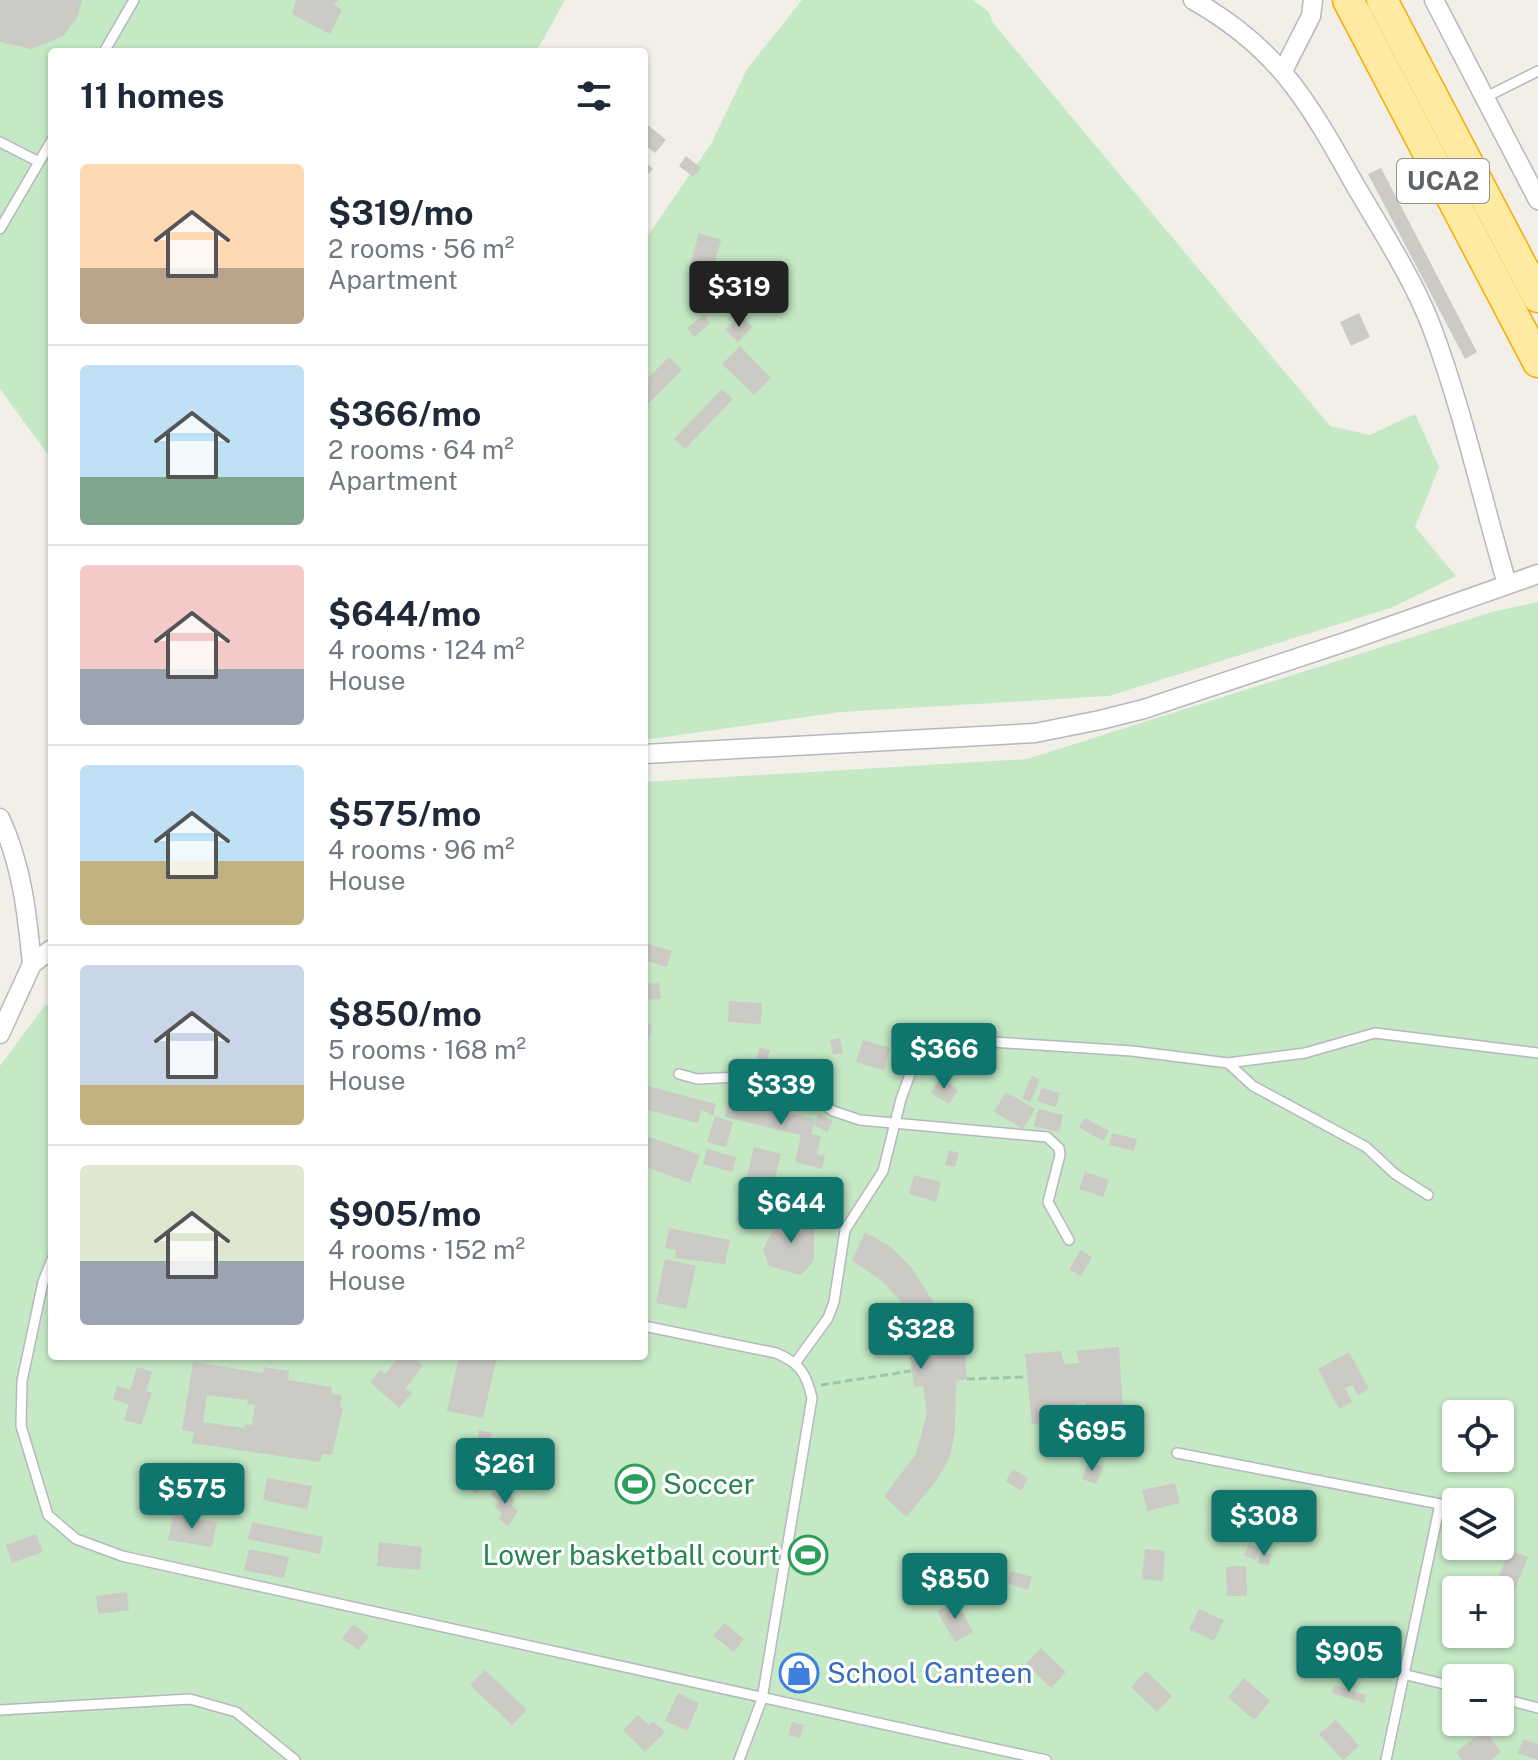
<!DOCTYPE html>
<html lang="en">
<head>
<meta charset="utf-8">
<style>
  :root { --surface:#fff; --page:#f6f6f7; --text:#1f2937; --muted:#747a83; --line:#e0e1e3; --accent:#0f766e }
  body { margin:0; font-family:"Public Sans",sans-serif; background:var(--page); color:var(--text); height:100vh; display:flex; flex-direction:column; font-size:30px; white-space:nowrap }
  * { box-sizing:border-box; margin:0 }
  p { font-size:26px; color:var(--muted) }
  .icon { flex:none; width:44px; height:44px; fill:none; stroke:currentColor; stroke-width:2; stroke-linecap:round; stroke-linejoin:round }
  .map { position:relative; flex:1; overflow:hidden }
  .panel { position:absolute; left:48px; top:48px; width:600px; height:1312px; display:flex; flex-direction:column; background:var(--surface); border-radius:8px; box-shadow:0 2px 6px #0004 }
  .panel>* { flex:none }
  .tools { position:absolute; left:1442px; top:1400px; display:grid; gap:16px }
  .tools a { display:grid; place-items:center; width:72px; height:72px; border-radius:8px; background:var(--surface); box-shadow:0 2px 6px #0004; font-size:40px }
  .price { position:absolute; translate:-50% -68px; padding:0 18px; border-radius:8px; background:var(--accent); color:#fff; font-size:26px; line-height:52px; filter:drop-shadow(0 2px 4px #0008) }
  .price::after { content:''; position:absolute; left:50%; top:48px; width:24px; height:18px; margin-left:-12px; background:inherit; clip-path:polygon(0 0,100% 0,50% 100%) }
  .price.on { background:#222; color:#fff }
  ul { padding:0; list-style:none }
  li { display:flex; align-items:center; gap:24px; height:200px; padding:0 32px }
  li+li { border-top:2px solid var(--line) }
  li span { display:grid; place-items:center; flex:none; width:224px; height:160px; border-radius:8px; color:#555 }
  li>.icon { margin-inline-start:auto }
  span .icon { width:96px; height:96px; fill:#fffc; stroke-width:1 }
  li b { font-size:34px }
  h2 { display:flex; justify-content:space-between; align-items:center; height:96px; padding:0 32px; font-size:34px }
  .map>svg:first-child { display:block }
  .green { fill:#c5e8c5; fill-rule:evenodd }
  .building { fill:#cccac5; fill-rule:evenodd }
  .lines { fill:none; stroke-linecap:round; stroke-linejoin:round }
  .service-casing { stroke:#b5b8bc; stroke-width:12 }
  .minor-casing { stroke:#b5b8bc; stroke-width:21 }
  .trunk-casing { stroke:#f9ab00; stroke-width:33 }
  .path { stroke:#9cc7a9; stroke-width:3; stroke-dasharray:8 4; stroke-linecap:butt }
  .service { stroke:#fff; stroke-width:9 }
  .minor { stroke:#fff; stroke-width:18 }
  .trunk { stroke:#feeaa1; stroke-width:30 }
  .labels { text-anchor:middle; stroke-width:6; stroke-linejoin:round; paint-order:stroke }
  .shield { fill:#fff; stroke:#8f9295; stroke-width:2 }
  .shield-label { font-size:26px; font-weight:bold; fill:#5f6368 }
  .leisure-label { font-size:28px; fill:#27864d; stroke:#fff; text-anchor:start }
  .shop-label { font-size:28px; fill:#366cbe; stroke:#fff; text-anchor:start }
</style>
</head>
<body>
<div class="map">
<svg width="1538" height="1760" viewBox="0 0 1538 1760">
  <rect width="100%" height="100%" fill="#f1efe8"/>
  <g class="green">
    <polygon points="0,0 565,0 536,52 52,52 52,460 0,389"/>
    <polygon points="802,0 973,0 988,11 993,23 1330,426 1370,435 1415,414 1439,467 1415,527 1456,576 1393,607 1109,696 841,712 644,740 644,241 711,144 747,69"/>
    <path d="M 1538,602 L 1538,1760 L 0,1760 L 0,1066 L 45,1005 L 52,1004 L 52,1356 L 644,1356 L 644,782 L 1027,759 L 1492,612 ZM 1456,1414 L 1500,1414 L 1500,1458 L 1456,1458 ZM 1456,1502 L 1500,1502 L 1500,1546 L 1456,1546 ZM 1456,1590 L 1500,1590 L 1500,1634 L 1456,1634 ZM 1456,1678 L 1500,1678 L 1500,1722 L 1456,1722 Z"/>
  </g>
  <g class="building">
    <polygon points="0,0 82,0 77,18 63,36 31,49 0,42"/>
    <polygon points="296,0 339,0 334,4 342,10 330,34 292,14"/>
    <polygon points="648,125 666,140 655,153 644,144 644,131"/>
    <polygon points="686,156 701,168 693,177 679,166"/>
    <polygon points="644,161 653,169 644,179"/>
    <polygon points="1381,168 1477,352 1465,359 1368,174"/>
    <polygon points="699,233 721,240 712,273 690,266"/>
    <polygon points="1359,313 1370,337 1351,346 1340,322"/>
    <polygon points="704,315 710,323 694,337 687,328"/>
    <polygon points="740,315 752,327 738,342 725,330"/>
    <polygon points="740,346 771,378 754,395 722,364"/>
    <polygon points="669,357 682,370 644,408 644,382"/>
    <polygon points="722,389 733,399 685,449 674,439"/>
    <polygon points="648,944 672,951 667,967 644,960"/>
    <polygon points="659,983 661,999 644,1000 644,984"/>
    <polygon points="729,1001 762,1003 761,1024 728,1022"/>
    <polygon points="644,1023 652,1025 648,1041 644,1040"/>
    <polygon points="840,1038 843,1053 833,1055 830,1040"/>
    <polygon points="863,1040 890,1048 884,1070 856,1062"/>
    <polygon points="760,1047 770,1050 766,1063 756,1060"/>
    <polygon points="1032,1076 1040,1080 1030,1102 1022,1098"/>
    <polygon points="940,1078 958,1090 949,1104 931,1093"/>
    <polygon points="644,1085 716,1104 713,1116 701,1109 698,1123 644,1109"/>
    <polygon points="1042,1088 1060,1093 1056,1107 1037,1101"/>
    <polygon points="1006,1092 1035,1109 1023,1129 994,1112"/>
    <polygon points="729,1099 757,1106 758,1099 789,1107 787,1113 815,1119 811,1134 821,1136 817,1154 825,1156 822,1169 795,1162 801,1135 725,1117"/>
    <polygon points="1038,1109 1063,1115 1059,1132 1034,1126"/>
    <polygon points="819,1114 833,1121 827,1132 813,1125"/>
    <polygon points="715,1116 733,1122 726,1147 707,1142"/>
    <polygon points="1085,1118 1109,1131 1103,1141 1079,1127"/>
    <polygon points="1112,1133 1137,1139 1134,1151 1109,1145"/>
    <polygon points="644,1135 700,1155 690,1183 644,1166"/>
    <polygon points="754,1147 781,1154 763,1228 736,1221"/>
    <polygon points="707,1149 736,1157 732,1172 703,1164"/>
    <polygon points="949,1150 959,1153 955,1167 945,1165"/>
    <polygon points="1085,1172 1109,1180 1103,1197 1079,1189"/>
    <polygon points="914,1175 941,1182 936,1202 909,1194"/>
    <polygon points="800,1192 825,1199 823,1208 797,1201"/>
    <polygon points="781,1214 814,1223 814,1261 801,1275 769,1266 763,1250"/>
    <polygon points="669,1228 730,1240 725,1264 675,1258 676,1250 665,1248"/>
    <polygon points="865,1232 891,1247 911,1267 942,1316 954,1347 964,1346 967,1379 956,1381 955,1430 950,1457 936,1481 906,1517 884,1496 916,1454 927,1413 923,1386 914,1387 910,1355 921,1353 915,1328 901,1302 882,1281 852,1260"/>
    <polygon points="1080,1250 1092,1257 1081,1276 1069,1270"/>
    <polygon points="665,1259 696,1266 686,1309 656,1303"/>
    <polygon points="1119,1347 1123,1408 1087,1414 1085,1402 1072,1405 1074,1420 1032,1424 1025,1354 1061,1351 1064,1364 1079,1363 1076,1351"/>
    <polygon points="1349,1352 1369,1389 1358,1395 1352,1385 1345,1388 1352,1402 1339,1409 1318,1369"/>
    <polygon points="400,1356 412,1356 423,1366 405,1388 412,1393 399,1408 370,1382 381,1370 385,1374"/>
    <polygon points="459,1356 497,1356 483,1418 447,1411"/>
    <path d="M 193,1362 L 263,1373 L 264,1367 L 289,1371 L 288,1380 L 332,1387 L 331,1394 L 342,1395 L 340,1407 L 343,1408 L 332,1455 L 322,1454 L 320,1462 L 192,1443 L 194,1432 L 182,1430 ZM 207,1395 L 248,1400 L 247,1404 L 255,1405 L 252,1425 L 245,1424 L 244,1428 L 203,1422 Z"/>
    <polygon points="137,1367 152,1372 146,1391 152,1393 141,1425 124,1420 129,1405 113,1399 117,1386 130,1390"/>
    <polygon points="479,1430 492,1433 484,1465 491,1475 488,1487 475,1493 460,1482 464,1470 472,1465"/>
    <polygon points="1089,1461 1103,1467 1096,1484 1082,1479"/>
    <polygon points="184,1462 226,1469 222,1493 180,1487"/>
    <polygon points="1013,1469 1028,1478 1021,1491 1006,1481"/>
    <polygon points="267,1478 312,1486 307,1509 263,1500"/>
    <polygon points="1175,1483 1180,1503 1147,1511 1142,1490"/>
    <polygon points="496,1486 514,1498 512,1506 518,1511 508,1526 499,1519 502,1514 495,1506 499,1502 491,1495"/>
    <polygon points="1268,1505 1273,1526 1242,1533 1237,1512"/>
    <polygon points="173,1515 217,1522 212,1547 168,1540"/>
    <polygon points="252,1522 323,1537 320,1554 248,1539"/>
    <polygon points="36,1534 43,1552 12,1563 6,1545"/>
    <polygon points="379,1542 422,1547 420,1570 377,1566"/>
    <polygon points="1249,1544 1260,1549 1255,1560 1244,1555"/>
    <polygon points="249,1549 289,1557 284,1578 244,1570"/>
    <polygon points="1145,1549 1165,1551 1163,1581 1142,1579"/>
    <polygon points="1509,1550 1528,1557 1514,1591 1496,1584"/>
    <polygon points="1260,1552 1271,1554 1269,1565 1258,1563"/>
    <polygon points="1246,1566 1247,1596 1227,1596 1226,1567"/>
    <polygon points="1011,1571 1032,1577 1028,1590 1007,1583"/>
    <polygon points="1467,1582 1484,1590 1463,1590"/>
    <polygon points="127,1592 129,1610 98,1614 96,1596"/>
    <polygon points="1500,1597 1513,1603 1505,1622 1500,1620"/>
    <polygon points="956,1600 973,1632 955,1642 937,1611"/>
    <polygon points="1199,1609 1224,1620 1214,1641 1189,1629"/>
    <polygon points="724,1623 744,1639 734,1652 713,1636"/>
    <polygon points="354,1624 369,1637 358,1650 342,1638"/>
    <polygon points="1041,1648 1066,1672 1051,1688 1026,1664"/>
    <polygon points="1356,1656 1379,1664 1375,1675 1352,1667"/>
    <polygon points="485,1670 527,1710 512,1725 470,1685"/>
    <polygon points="1146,1671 1172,1696 1157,1712 1131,1687"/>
    <polygon points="1244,1678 1270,1701 1254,1720 1228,1697"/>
    <polygon points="1334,1685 1366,1695 1364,1703 1332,1693"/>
    <polygon points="678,1693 699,1703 687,1731 665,1721"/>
    <polygon points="638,1715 649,1725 653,1721 665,1732 645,1752 623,1730"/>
    <polygon points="1336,1720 1359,1746 1343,1760 1319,1734"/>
    <polygon points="792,1722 804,1725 800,1738 788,1735"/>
    <polygon points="1485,1730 1501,1752 1491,1760 1462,1760 1456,1752"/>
    <polygon points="1524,1739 1538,1745 1538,1760 1517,1753"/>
  </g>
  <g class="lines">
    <defs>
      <g id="service">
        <polyline points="104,52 134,0"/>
        <polyline points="1484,98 1538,71"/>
        <polyline points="0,142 39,162"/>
        <polyline points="0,229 52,140"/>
        <polyline points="1228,1063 1253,1086 1366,1147 1395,1174 1428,1195"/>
        <polyline points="679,1074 697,1079 739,1077 795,1084 833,1111 860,1120 1047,1137 1059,1148 1060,1155 1048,1202 1069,1240"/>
        <polyline points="52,1259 43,1282 22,1381 21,1426 48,1515 76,1539 122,1556 1046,1760"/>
        <path d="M 644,1326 L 776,1353 C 800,1363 806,1373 812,1398 L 762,1699 L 739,1760"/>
        <polyline points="796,1362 828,1318 834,1302 845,1230 883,1171 901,1099 917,1055 962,1040 1132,1051 1228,1063 1305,1053 1375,1033 1538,1053"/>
        <polyline points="1177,1453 1440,1504 1386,1760"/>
        <polyline points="1403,1674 1456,1687"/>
        <polyline points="1500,1698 1538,1708"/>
        <polyline points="0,1710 190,1699 236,1712 295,1760"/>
      </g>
      <g id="minor">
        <path d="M 1193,0 C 1276,47 1306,98 1351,178 C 1379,227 1412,276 1432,328 C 1463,411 1482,499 1507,584"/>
        <polyline points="1434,0 1538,200"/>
        <polyline points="1284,69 1311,16 1313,0"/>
        <polyline points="644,754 1035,733 1100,720 1144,709 1348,641 1538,574"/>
        <path d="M 0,818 C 22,865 27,913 32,964"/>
        <polyline points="0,1034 32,964 52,949"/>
      </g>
      <g id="trunk">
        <polyline points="1348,0 1538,362"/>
        <polyline points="1382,0 1538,297"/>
      </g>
    </defs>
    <use href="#service" class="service-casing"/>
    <use href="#minor" class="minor-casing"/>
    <use href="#trunk" class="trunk-casing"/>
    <g class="path">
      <polyline points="967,1379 1025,1377"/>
      <polyline points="821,1385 911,1371"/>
    </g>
    <use href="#service" class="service"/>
    <use href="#minor" class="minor"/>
    <use href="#trunk" class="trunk"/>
  </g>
  <defs>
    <symbol id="stadium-ring" viewBox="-11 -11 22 22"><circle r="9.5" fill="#fff" stroke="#2e9e5b" stroke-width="1.5"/><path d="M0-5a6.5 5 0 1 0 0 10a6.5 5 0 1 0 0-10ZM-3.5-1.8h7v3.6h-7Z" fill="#2e9e5b"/></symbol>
    <symbol id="shop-ring" viewBox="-11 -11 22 22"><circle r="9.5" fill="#fff" stroke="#3f7fe0" stroke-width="1.5"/><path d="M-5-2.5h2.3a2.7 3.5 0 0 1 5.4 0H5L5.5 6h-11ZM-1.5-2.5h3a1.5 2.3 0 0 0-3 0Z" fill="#3f7fe0"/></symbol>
  </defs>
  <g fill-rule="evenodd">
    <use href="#stadium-ring" x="613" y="1462" width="44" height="44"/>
    <use href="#stadium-ring" x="786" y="1533" width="44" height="44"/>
    <use href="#shop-ring" x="777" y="1651" width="44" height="44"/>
  </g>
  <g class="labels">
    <rect class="shield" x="1397" y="159" width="92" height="44" rx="6"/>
    <g class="shield-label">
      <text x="1443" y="190">UCA2</text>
    </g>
    <g class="leisure-label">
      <text x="663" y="1494">Soccer</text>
      <text x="780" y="1565" text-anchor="end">Lower basketball court</text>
    </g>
    <g class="shop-label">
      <text x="827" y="1683">School Canteen</text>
    </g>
  </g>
</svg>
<div class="tools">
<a><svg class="icon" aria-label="locate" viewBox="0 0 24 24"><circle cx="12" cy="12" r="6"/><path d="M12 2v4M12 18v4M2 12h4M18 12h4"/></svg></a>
<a><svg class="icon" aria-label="layers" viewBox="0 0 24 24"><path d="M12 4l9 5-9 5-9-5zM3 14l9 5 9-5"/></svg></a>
<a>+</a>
<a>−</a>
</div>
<b class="price on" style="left:739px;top:329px">$319</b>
<b class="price" style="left:944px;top:1091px">$366</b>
<b class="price" style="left:781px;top:1127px">$339</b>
<b class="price" style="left:791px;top:1245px">$644</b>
<b class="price" style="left:921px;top:1371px">$328</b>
<b class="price" style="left:1092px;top:1473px">$695</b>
<b class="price" style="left:505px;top:1506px">$261</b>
<b class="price" style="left:192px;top:1531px">$575</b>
<b class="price" style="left:1264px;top:1558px">$308</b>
<b class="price" style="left:955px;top:1621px">$850</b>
<b class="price" style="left:1349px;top:1694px">$905</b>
<section class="panel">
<h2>11 homes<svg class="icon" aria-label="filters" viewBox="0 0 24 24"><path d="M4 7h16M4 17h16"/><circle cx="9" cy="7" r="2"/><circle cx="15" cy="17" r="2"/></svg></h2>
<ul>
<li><span style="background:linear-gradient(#ffd9b3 65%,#b9a48a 0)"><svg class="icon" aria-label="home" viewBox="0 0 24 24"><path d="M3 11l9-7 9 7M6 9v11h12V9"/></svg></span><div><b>$319/mo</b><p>2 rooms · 56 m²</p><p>Apartment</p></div></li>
<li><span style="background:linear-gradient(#bfe0f5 70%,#7fa58c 0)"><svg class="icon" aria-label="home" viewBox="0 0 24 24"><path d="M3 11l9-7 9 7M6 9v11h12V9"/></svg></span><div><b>$366/mo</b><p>2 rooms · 64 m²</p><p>Apartment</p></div></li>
<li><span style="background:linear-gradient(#f6c9c9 65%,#9aa5b1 0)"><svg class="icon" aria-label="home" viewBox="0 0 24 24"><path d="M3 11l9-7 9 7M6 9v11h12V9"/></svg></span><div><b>$644/mo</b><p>4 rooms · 124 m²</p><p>House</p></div></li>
<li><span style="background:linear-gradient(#bfe0f5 60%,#c2b280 0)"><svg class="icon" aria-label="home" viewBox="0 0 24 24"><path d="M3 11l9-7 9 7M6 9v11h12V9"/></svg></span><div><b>$575/mo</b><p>4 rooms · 96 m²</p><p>House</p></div></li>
<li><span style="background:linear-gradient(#c9d6e8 75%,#c2b280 0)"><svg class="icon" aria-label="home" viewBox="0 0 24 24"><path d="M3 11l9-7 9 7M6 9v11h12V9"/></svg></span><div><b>$850/mo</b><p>5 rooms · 168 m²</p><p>House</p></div></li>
<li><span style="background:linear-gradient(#dfe7d0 60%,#9aa5b1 0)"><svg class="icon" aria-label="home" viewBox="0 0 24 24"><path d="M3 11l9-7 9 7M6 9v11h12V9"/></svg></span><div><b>$905/mo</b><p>4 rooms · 152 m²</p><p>House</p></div></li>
</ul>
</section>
</div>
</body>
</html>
